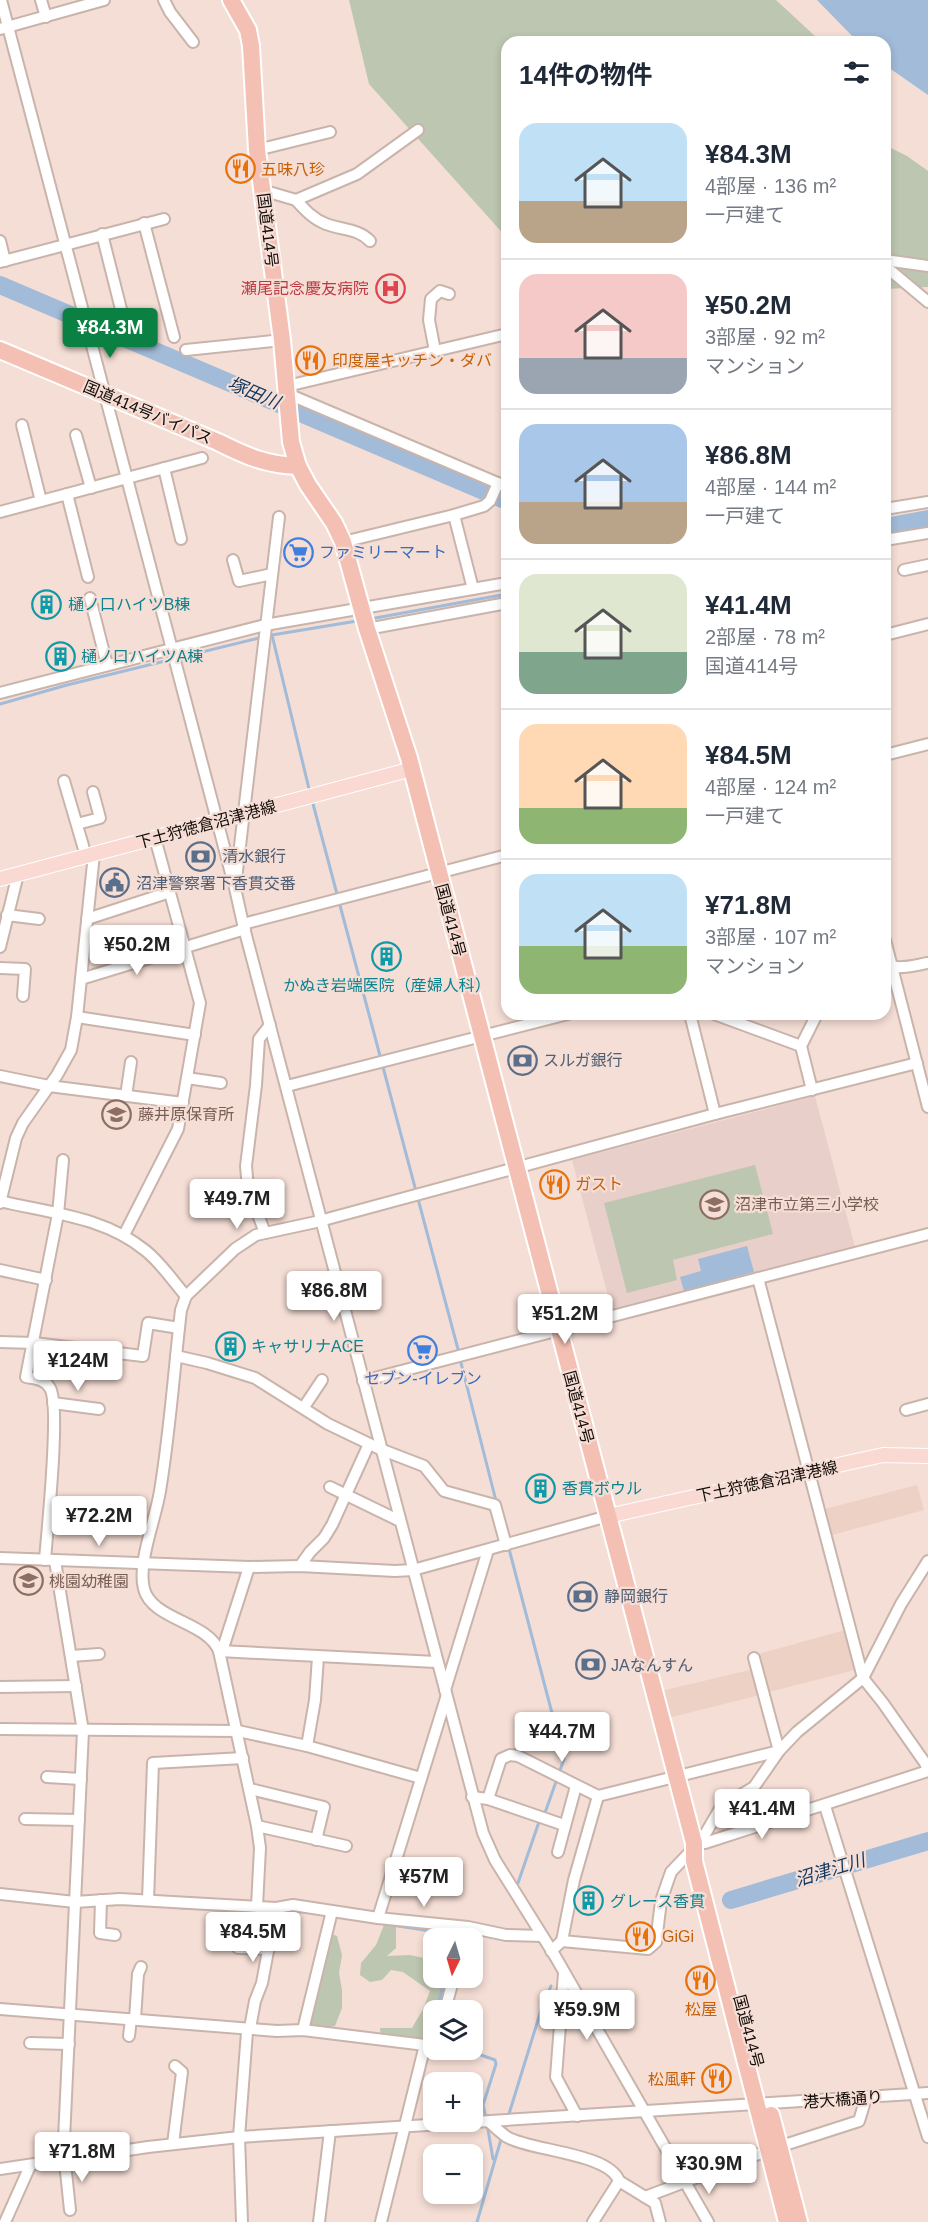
<!DOCTYPE html>
<html lang="ja">
<head>
<meta charset="utf-8">
<style>
  :root { --surface:#fff; --page:#f6f6f7; --text:#1f2937; --muted:#747a83; --line:#e0e1e3; --accent:#0b8043 }
  body { margin:0; font-family:Helvetica,"Noto Sans JP",sans-serif; background:var(--page); color:var(--text); height:100vh; display:flex; flex-direction:column; font-size:22px; white-space:nowrap }
  * { box-sizing:border-box; margin:0 }
  p { font-size:20px; color:var(--muted) }
  .icon { flex:none; width:33px; height:33px; fill:none; stroke:currentColor; stroke-width:2; stroke-linecap:round; stroke-linejoin:round }
  .map { position:relative; flex:1; overflow:hidden }
  .side { position:absolute; left:501px; top:36px; width:390px; height:984px; display:flex; flex-direction:column; background:var(--surface); border-radius:18px; box-shadow:0 3px 9px #0003 }
  .side>* { flex:none }
  .needle { width:39px; rotate:185deg }
  .controls { position:absolute; left:423px; top:1928px; display:grid; gap:12px }
  .controls a { display:grid; place-items:center; width:60px; height:60px; border-radius:12px; background:var(--surface); box-shadow:0 3px 9px #0003; font-size:30px }
  .price { position:absolute; translate:-50% -51px; padding:0 14px; border-radius:6px; background:#fff; color:#222; font-size:20px; line-height:39px; filter:drop-shadow(0 2px 3px #0008) }
  .price::after { content:''; position:absolute; left:50%; top:36px; width:18px; height:14px; margin-left:-9px; background:inherit; clip-path:polygon(0 0,100% 0,50% 100%) }
  .price.current { background:var(--accent); color:#fff }
  ul { padding:0; list-style:none }
  li { display:flex; align-items:center; gap:18px; height:150px; padding:0 18px }
  li+li { border-top:2px solid var(--line) }
  li span { display:grid; place-items:center; flex:none; width:168px; height:120px; border-radius:18px; color:#555 }
  li>.icon { margin-inline-start:auto }
  span .icon { width:72px; height:72px; fill:#fffc; stroke-width:1 }
  li b { font-size:26px }
  h2 { display:flex; justify-content:space-between; align-items:center; height:72px; padding:0 18px; font-size:26px }
  .map>svg:first-child { display:block }
  .built { fill:#eed1c5 }
  .education { fill:#e9cfc9 }
  .green { fill:#bdc6b0 }
  .water { fill:#a1bbd8 }
  .lines { fill:none; stroke-linecap:round; stroke-linejoin:round }
  .stream { stroke:#a1bbd8; stroke-width:3 }
  .river { stroke:#a1bbd8; stroke-width:18 }
  .minor-casing { stroke:#c9b4ab; stroke-width:14 }
  .major-casing { stroke:#fff; stroke-width:16 }
  .highway-casing { stroke:#fff; stroke-width:20 }
  .minor { stroke:#fff; stroke-width:10 }
  .major { stroke:#f9d9d2; stroke-width:14 }
  .highway { stroke:#f5c0b4; stroke-width:16 }
  .labels { text-anchor:middle; stroke-width:4.5; stroke-linejoin:round; paint-order:stroke }
  .food-label { font-size:16px; fill:#c56008; stroke:#f5ded5; text-anchor:start }
  .street-label { font-size:16px; fill:#120b08; stroke:#f5ded5 }
  .health-label { font-size:16px; fill:#be3a42; stroke:#f5ded5; text-anchor:end }
  .shop-label { font-size:16px; fill:#366cbe; stroke:#f5ded5; text-anchor:start }
  .culture-label { font-size:16px; fill:#0d838f; stroke:#f5ded5; text-anchor:start }
  .service-label { font-size:16px; fill:#4e5e75; stroke:#f5ded5; text-anchor:start }
  .education-label { font-size:16px; fill:#785e54; stroke:#f5ded5; text-anchor:start }
  .water-label { font-size:18px; font-style:italic; fill:#143a61; stroke:#f5ded5 }
</style>
</head>
<body>
<div class="map">
<svg width="928" height="2222" viewBox="0 0 928 2222">
  <rect width="100%" height="100%" fill="#f5ded5"/>
  <g class="built">
    <polygon points="917,1485 924,1510 832,1535 825,1509"/>
    <polygon points="845,1630 855,1670 765,1693 755,1655"/>
    <polygon points="754,1669 760,1695 668,1718 661,1691"/>
  </g>
  <polygon class="education" points="815,1096 855,1247 612,1311 572,1160"/>
  <g class="green">
    <polygon points="349,0 776,0 816,37 812,42 507,42 507,238 369,84"/>
    <polygon points="885,145 907,156 928,171 928,287 885,289"/>
    <polygon points="755,1165 773,1234 673,1260 677,1280 627,1293 604,1203"/>
    <polygon points="384,1925 396,1927 396,1948 387,1956 410,1955 433,1960 434,1977 450,1977 443,2010 434,2010 433,2036 426,2042 381,2039 380,2028 412,2028 423,2009 430,1991 403,1972 391,1970 382,1980 370,1982 360,1975 361,1963 376,1945"/>
    <polygon points="329,1933 337,1936 342,1955 339,1973 342,1990 342,2008 335,2026 321,2028 308,2024"/>
  </g>
  <g class="water">
    <polygon points="817,0 928,0 928,95 885,65 885,42 858,42"/>
    <polygon points="747,1246 754,1272 684,1291 680,1277 701,1271 698,1259"/>
  </g>
  <g class="lines">
    <g class="stream">
      <polyline points="370,619 507,594"/>
      <polyline points="272,635 310,793"/>
      <polyline points="272,635 357,621"/>
      <polyline points="0,704 67,685 263,637"/>
      <polyline points="312,800 459,1353"/>
      <polyline points="460,1359 496,1501"/>
      <polyline points="508,1545 564,1759 546,1810 540,1819 518,1883"/>
      <polyline points="181,1908 267,1912"/>
      <polyline points="286,1911 303,1912"/>
      <polyline points="372,1922 457,1935 456,1938"/>
      <polyline points="437,2010 445,1977"/>
      <polyline points="464,2049 495,2060 496,2064 483,2105 486,2118"/>
      <polyline points="487,2124 493,2159"/>
      <polyline points="504,2130 542,2007 551,1986"/>
      <polyline points="477,2222 502,2136"/>
    </g>
    <g class="river">
      <polyline points="0,285 507,501"/>
      <polyline points="885,527 928,519"/>
      <polyline points="731,1900 928,1841"/>
    </g>
    <defs>
      <g id="minor">
        <polyline points="1,0 233,881"/>
        <polyline points="41,0 46,17"/>
        <polyline points="164,0 170,12 193,42"/>
        <polyline points="0,29 104,0"/>
        <polyline points="257,150 330,132"/>
        <polyline points="262,190 296,200 357,174 418,130"/>
        <path d="M 296,200 C 305,210 313,219 326,224 C 342,230 359,229 370,241"/>
        <polyline points="144,223 174,337"/>
        <polyline points="102,234 125,325"/>
        <polyline points="0,241 5,261"/>
        <polyline points="885,260 928,266"/>
        <polyline points="0,262 164,219"/>
        <polyline points="885,266 928,302"/>
        <polyline points="186,350 282,340"/>
        <polyline points="435,351 429,320 431,299 440,291 449,294"/>
        <polyline points="287,386 507,334"/>
        <polyline points="288,394 507,487"/>
        <polyline points="22,425 41,501"/>
        <polyline points="76,435 91,488"/>
        <polyline points="164,468 181,539"/>
        <polyline points="67,494 88,577"/>
        <polyline points="885,509 928,502"/>
        <polyline points="0,512 202,458"/>
        <polyline points="454,515 473,589"/>
        <polyline points="279,517 235,888 243,924 483,1833 495,1860 555,1956 708,2222"/>
        <polyline points="885,540 928,533"/>
        <polyline points="343,542 454,515 484,506 490,501 498,483"/>
        <polyline points="233,560 239,581 272,574"/>
        <polyline points="904,570 928,565"/>
        <polyline points="90,598 107,665"/>
        <polyline points="367,629 507,603"/>
        <polyline points="885,635 928,624"/>
        <polyline points="0,693 265,625 507,583"/>
        <polyline points="885,755 928,744"/>
        <polyline points="64,781 86,856"/>
        <polyline points="77,824 100,818 93,792"/>
        <polyline points="7,915 39,919"/>
        <polyline points="87,919 170,892"/>
        <polyline points="243,924 507,855"/>
        <polyline points="885,940 928,1107"/>
        <polyline points="0,947 18,874"/>
        <path d="M 887,965 C 900,970 915,965 928,963"/>
        <polyline points="0,968 25,969 23,996"/>
        <polyline points="81,979 245,929"/>
        <polyline points="690,1014 715,1114"/>
        <polyline points="714,1014 801,1046"/>
        <polyline points="77,1017 195,1035"/>
        <polyline points="0,1076 49,1086 183,1103"/>
        <polyline points="187,1078 221,1083"/>
        <polyline points="287,1086 568,1014"/>
        <polyline points="812,1090 801,1046 817,1014"/>
        <polyline points="126,1096 131,1062"/>
        <path d="M 0,1201 C 51,1213 105,1217 146,1251 C 161,1263 173,1281 186,1296"/>
        <polyline points="0,1203 16,1138 23,1123 57,1075 71,1050 77,1017 94,854"/>
        <polyline points="265,1233 248,1188 246,1166 256,1085 259,1039 270,1025"/>
        <polyline points="124,1235 178,1129 200,1003 155,838"/>
        <polyline points="0,1270 46,1280"/>
        <polyline points="758,1278 863,1678 883,1703 925,1763 928,1770"/>
        <polyline points="0,1342 34,1343 143,1356 148,1323 179,1328"/>
        <polyline points="176,1356 207,1363 255,1378 328,1424 380,1449 424,1466 444,1491 495,1505 506,1545"/>
        <polyline points="363,1381 928,1234"/>
        <polyline points="53,1403 99,1409"/>
        <polyline points="304,1407 322,1380"/>
        <polyline points="906,1410 928,1404"/>
        <polyline points="330,1487 400,1521"/>
        <polyline points="0,1558 249,1567 300,1566 395,1571 413,1570 608,1516"/>
        <path d="M 45,1560 C 47,1531 61,1407 50,1388 C 45,1379 35,1379 26,1377 L 58,1214 L 63,1160"/>
        <polyline points="55,1561 83,1731 63,2161 66,2172 70,2210"/>
        <polyline points="300,1566 310,1552 324,1538 332,1525 369,1444"/>
        <polyline points="219,1651 436,1662"/>
        <polyline points="219,1651 224,1645 249,1567"/>
        <polyline points="71,1656 99,1654"/>
        <polyline points="0,1687 76,1686"/>
        <polyline points="445,1690 488,1550"/>
        <polyline points="0,1729 238,1731 307,1746 421,1778"/>
        <polyline points="307,1746 315,1700 318,1657"/>
        <polyline points="47,1777 81,1779"/>
        <polyline points="250,1789 324,1807 316,1840"/>
        <polyline points="472,1797 488,1799 501,1759 510,1755 518,1756 598,1796 779,1751 754,1658"/>
        <polyline points="488,1799 564,1825"/>
        <polyline points="825,1806 928,2137"/>
        <polyline points="25,1819 79,1820"/>
        <polyline points="257,1826 346,1846"/>
        <polyline points="694,1843 705,1843 928,1771"/>
        <polyline points="558,1852 576,1786"/>
        <polyline points="0,1894 75,1902 120,1899 276,1908 293,1905 378,1918 468,1927 506,1935 542,1936"/>
        <polyline points="101,1900 100,1933 115,1935"/>
        <polyline points="148,1900 153,1763 243,1758"/>
        <path d="M 257,1906 L 260,1848 L 257,1826 L 219,1651 C 208,1622 152,1620 144,1589 C 137,1563 156,1518 160,1491 C 170,1431 174,1370 181,1310 L 186,1296 L 235,1249 L 256,1235 L 316,1222 L 715,1114 L 917,1063"/>
        <polyline points="378,1918 446,1698"/>
        <polyline points="562,1941 574,1880 598,1796"/>
        <polyline points="238,1948 269,1949"/>
        <polyline points="551,1951 562,1941 648,1949 656,1942 661,1901 671,1872 691,1851 694,1843 704,1836 721,1807 754,1787 779,1751 797,1732 863,1678 901,1604 928,1561"/>
        <polyline points="564,1973 556,2077 577,2116"/>
        <polyline points="0,2009 277,2031 303,2030 425,2045 434,2039"/>
        <polyline points="445,2010 454,1977"/>
        <polyline points="135,2019 138,1974 141,1967"/>
        <polyline points="303,2030 332,1911"/>
        <polyline points="129,2036 131,2019"/>
        <polyline points="30,2043 69,2044"/>
        <path d="M 489,2122 C 495,2127 501,2133 507,2137 C 531,2151 609,2153 619,2181 L 593,2222"/>
        <polyline points="173,2144 182,2072 175,2066"/>
        <polyline points="0,2169 148,2147 239,2137 928,2093"/>
        <polyline points="619,2181 655,2203 660,2222"/>
        <polyline points="645,2197 769,2150 859,2121 866,2098"/>
        <polyline points="5,2222 30,2166"/>
        <polyline points="242,2222 239,2137 247,2032 250,2028 255,2001 262,1983 276,1908"/>
        <polyline points="319,2222 330,2131"/>
        <polyline points="381,2222 425,2045"/>
      </g>
      <g id="major">
        <polyline points="0,879 412,769"/>
        <polyline points="608,1516 883,1455 928,1456"/>
      </g>
      <g id="highway">
        <polyline points="231,0 248,30 251,46 257,150 282,340 291,442 298,466 308,485 334,523 343,542 367,629 409,758 694,1843 694,1861 787,2222"/>
        <path d="M 0,350 L 218,442 C 246,456 266,465 298,466"/>
        <polyline points="771,2115 799,2222"/>
      </g>
    </defs>
    <use href="#minor" class="minor-casing"/>
    <use href="#major" class="major-casing"/>
    <use href="#highway" class="highway-casing"/>
    <use href="#minor" class="minor"/>
    <use href="#major" class="major"/>
    <use href="#highway" class="highway"/>
  </g>
  <defs>
    <symbol id="restaurant-ring" viewBox="-11 -11 22 22"><circle r="9.5" fill="#f5ded5" stroke="#e8710a" stroke-width="1.5"/><path d="M-5-6h1v4h1v-4h1v4h1v-4h1v5L-1.5 .5V6h-2V.5L-5-1ZM5-6V6H3V1.5H1.5Q1.5-4 5-6Z" fill="#e8710a"/></symbol>
    <symbol id="hospital-ring" viewBox="-11 -11 22 22"><circle r="9.5" fill="#f5ded5" stroke="#e0444e" stroke-width="1.5"/><path d="M-5-5h3v3.5h4V-5h3V5h-3V1.5h-4V5h-3Z" fill="#e0444e"/></symbol>
    <symbol id="supermarket-ring" viewBox="-11 -11 22 22"><circle r="9.5" fill="#f5ded5" stroke="#3f7fe0" stroke-width="1.5"/><path d="M-6-5.5h2.5l.6 2H6L4.5 2H-2.5L-4.4-4H-6ZM-1.5 3.2a1.3 1.3 0 1 0 .1 0ZM3 3.2a1.3 1.3 0 1 0 .1 0Z" fill="#3f7fe0"/></symbol>
    <symbol id="building-ring" viewBox="-11 -11 22 22"><circle r="9.5" fill="#f5ded5" stroke="#0f9aa8" stroke-width="1.5"/><path d="M-4-6H4V6H1V3H-1V6H-4ZM-2.5-4.3h1.7v1.8h-1.7ZM.8-4.3h1.7v1.8H.8ZM-2.5-1h1.7V.8h-1.7ZM.8-1h1.7V.8H.8Z" fill="#0f9aa8"/></symbol>
    <symbol id="bank-ring" viewBox="-11 -11 22 22"><circle r="9.5" fill="#f5ded5" stroke="#5c6f8a" stroke-width="1.5"/><path d="M-6-4H6V4H-6ZM0-2.3a2.3 2.3 0 1 0 0 4.6a2.3 2.3 0 1 0 0-4.6Z" fill="#5c6f8a"/></symbol>
    <symbol id="civic-ring" viewBox="-11 -11 22 22"><circle r="9.5" fill="#f5ded5" stroke="#5c6f8a" stroke-width="1.5"/><path d="M-.6-6.5H3V-4.5H.6V-3L4-1V1h2V6H-6V1h2V-1L-.6-3ZM-1.2 2.5V6h2.4V2.5Z" fill="#5c6f8a"/></symbol>
    <symbol id="school-ring" viewBox="-11 -11 22 22"><circle r="9.5" fill="#f5ded5" stroke="#8d6e63" stroke-width="1.5"/><path d="M0-5L7-2L0 1L-7-2ZM-4 1L0 2.5L4 1V4Q0 6-4 4Z" fill="#8d6e63"/></symbol>
  </defs>
  <g fill-rule="evenodd">
    <use href="#restaurant-ring" x="224" y="152" width="33" height="33"/>
    <use href="#hospital-ring" x="374" y="272" width="33" height="33"/>
    <use href="#restaurant-ring" x="294" y="344" width="33" height="33"/>
    <use href="#supermarket-ring" x="282" y="536" width="33" height="33"/>
    <use href="#building-ring" x="30" y="588" width="33" height="33"/>
    <use href="#building-ring" x="44" y="640" width="33" height="33"/>
    <use href="#bank-ring" x="184" y="840" width="33" height="33"/>
    <use href="#civic-ring" x="98" y="866" width="33" height="33"/>
    <use href="#building-ring" x="370" y="940" width="33" height="33"/>
    <use href="#bank-ring" x="506" y="1044" width="33" height="33"/>
    <use href="#school-ring" x="100" y="1098" width="33" height="33"/>
    <use href="#restaurant-ring" x="538" y="1168" width="33" height="33"/>
    <use href="#school-ring" x="698" y="1188" width="33" height="33"/>
    <use href="#building-ring" x="214" y="1330" width="33" height="33"/>
    <use href="#supermarket-ring" x="406" y="1334" width="33" height="33"/>
    <use href="#building-ring" x="524" y="1472" width="33" height="33"/>
    <use href="#school-ring" x="12" y="1564" width="33" height="33"/>
    <use href="#bank-ring" x="566" y="1580" width="33" height="33"/>
    <use href="#bank-ring" x="574" y="1648" width="33" height="33"/>
    <use href="#building-ring" x="572" y="1884" width="33" height="33"/>
    <use href="#restaurant-ring" x="624" y="1920" width="33" height="33"/>
    <use href="#restaurant-ring" x="684" y="1964" width="33" height="33"/>
    <use href="#restaurant-ring" x="700" y="2062" width="33" height="33"/>
  </g>
  <g class="labels">
    <g class="food-label">
      <text x="261" y="175">五味八珍</text>
      <text x="332" y="366">印度屋キッチン・ダバ</text>
      <text x="575" y="1190">ガスト</text>
      <text x="662" y="1942">GiGi</text>
      <text x="701" y="2015" text-anchor="middle">松屋</text>
      <text x="696" y="2085" text-anchor="end">松風軒</text>
    </g>
    <g class="street-label">
      <text transform="translate(268 230) rotate(83)" y="6">国道414号</text>
      <text transform="translate(148 412) rotate(23)" y="6">国道414号バイパス</text>
      <text transform="translate(206 824) rotate(-15)" y="6">下土狩徳倉沼津港線</text>
      <text transform="translate(451 920) rotate(75)" y="6">国道414号</text>
      <text transform="translate(579 1407) rotate(75)" y="6">国道414号</text>
      <text transform="translate(767 1481) rotate(-12)" y="6">下土狩徳倉沼津港線</text>
      <text transform="translate(749 2031) rotate(75)" y="6">国道414号</text>
      <text transform="translate(843 2099) rotate(-4)" y="6">港大橋通り</text>
    </g>
    <g class="health-label">
      <text x="369" y="294">瀬尾記念慶友病院</text>
    </g>
    <g class="shop-label">
      <text x="319" y="558">ファミリーマート</text>
      <text x="423" y="1384" text-anchor="middle">セブン-イレブン</text>
    </g>
    <g class="culture-label">
      <text x="68" y="610">樋ノ口ハイツB棟</text>
      <text x="81" y="662">樋ノ口ハイツA棟</text>
      <text x="387" y="991" text-anchor="middle">かぬき岩端医院（産婦人科）</text>
      <text x="251" y="1352">キャサリナACE</text>
      <text x="562" y="1494">香貫ボウル</text>
      <text x="610" y="1907">グレース香貫</text>
    </g>
    <g class="service-label">
      <text x="222" y="862">清水銀行</text>
      <text x="136" y="889">沼津警察署下香貫交番</text>
      <text x="543" y="1066">スルガ銀行</text>
      <text x="604" y="1602">静岡銀行</text>
      <text x="611" y="1671">JAなんすん</text>
    </g>
    <g class="education-label">
      <text x="138" y="1120">藤井原保育所</text>
      <text x="735" y="1210">沼津市立第三小学校</text>
      <text x="49" y="1587">桃園幼稚園</text>
    </g>
    <g class="water-label">
      <text transform="translate(254 393) rotate(23)" y="6">塚田川</text>
      <text transform="translate(830 1870) rotate(-17)" y="6">沼津江川</text>
    </g>
  </g>
</svg>
<div class="controls">
<a><svg class="needle" viewBox="-14 -14 28 28"><path d="M0-13l5 13h-10z" fill="#e53935"/><path d="M0 13l5-13h-10z" fill="#747a83"/></svg></a>
<a><svg class="icon" aria-label="layers" viewBox="0 0 24 24"><path d="M12 4l9 5-9 5-9-5zM3 14l9 5 9-5"/></svg></a>
<a>+</a>
<a>−</a>
</div>
<b class="price current" style="left:110px;top:359px">¥84.3M</b>
<b class="price" style="left:137px;top:976px">¥50.2M</b>
<b class="price" style="left:237px;top:1230px">¥49.7M</b>
<b class="price" style="left:334px;top:1322px">¥86.8M</b>
<b class="price" style="left:565px;top:1345px">¥51.2M</b>
<b class="price" style="left:78px;top:1392px">¥124M</b>
<b class="price" style="left:99px;top:1547px">¥72.2M</b>
<b class="price" style="left:562px;top:1763px">¥44.7M</b>
<b class="price" style="left:762px;top:1840px">¥41.4M</b>
<b class="price" style="left:424px;top:1908px">¥57M</b>
<b class="price" style="left:253px;top:1963px">¥84.5M</b>
<b class="price" style="left:587px;top:2041px">¥59.9M</b>
<b class="price" style="left:82px;top:2183px">¥71.8M</b>
<b class="price" style="left:709px;top:2195px">¥30.9M</b>
<section class="side">
<h2>14件の物件<svg class="icon" aria-label="filters" viewBox="0 0 24 24"><path d="M4 7h16M4 17h16"/><circle cx="9" cy="7" r="2"/><circle cx="15" cy="17" r="2"/></svg></h2>
<ul>
<li><span style="background:linear-gradient(#bfe0f5 65%,#b9a48a 0)"><svg class="icon" aria-label="home" viewBox="0 0 24 24"><path d="M3 11l9-7 9 7M6 9v11h12V9"/></svg></span><div><b>¥84.3M</b><p>4部屋 · 136 m²</p><p>一戸建て</p></div></li>
<li><span style="background:linear-gradient(#f6c9c9 70%,#9aa5b1 0)"><svg class="icon" aria-label="home" viewBox="0 0 24 24"><path d="M3 11l9-7 9 7M6 9v11h12V9"/></svg></span><div><b>¥50.2M</b><p>3部屋 · 92 m²</p><p>マンション</p></div></li>
<li><span style="background:linear-gradient(#a9c7e8 65%,#b9a48a 0)"><svg class="icon" aria-label="home" viewBox="0 0 24 24"><path d="M3 11l9-7 9 7M6 9v11h12V9"/></svg></span><div><b>¥86.8M</b><p>4部屋 · 144 m²</p><p>一戸建て</p></div></li>
<li><span style="background:linear-gradient(#dfe7d0 65%,#7fa58c 0)"><svg class="icon" aria-label="home" viewBox="0 0 24 24"><path d="M3 11l9-7 9 7M6 9v11h12V9"/></svg></span><div><b>¥41.4M</b><p>2部屋 · 78 m²</p><p>国道414号</p></div></li>
<li><span style="background:linear-gradient(#ffd9b3 70%,#8fb573 0)"><svg class="icon" aria-label="home" viewBox="0 0 24 24"><path d="M3 11l9-7 9 7M6 9v11h12V9"/></svg></span><div><b>¥84.5M</b><p>4部屋 · 124 m²</p><p>一戸建て</p></div></li>
<li><span style="background:linear-gradient(#bfe0f5 60%,#8fb573 0)"><svg class="icon" aria-label="home" viewBox="0 0 24 24"><path d="M3 11l9-7 9 7M6 9v11h12V9"/></svg></span><div><b>¥71.8M</b><p>3部屋 · 107 m²</p><p>マンション</p></div></li>
</ul>
</section>
</div>
</body>
</html>
